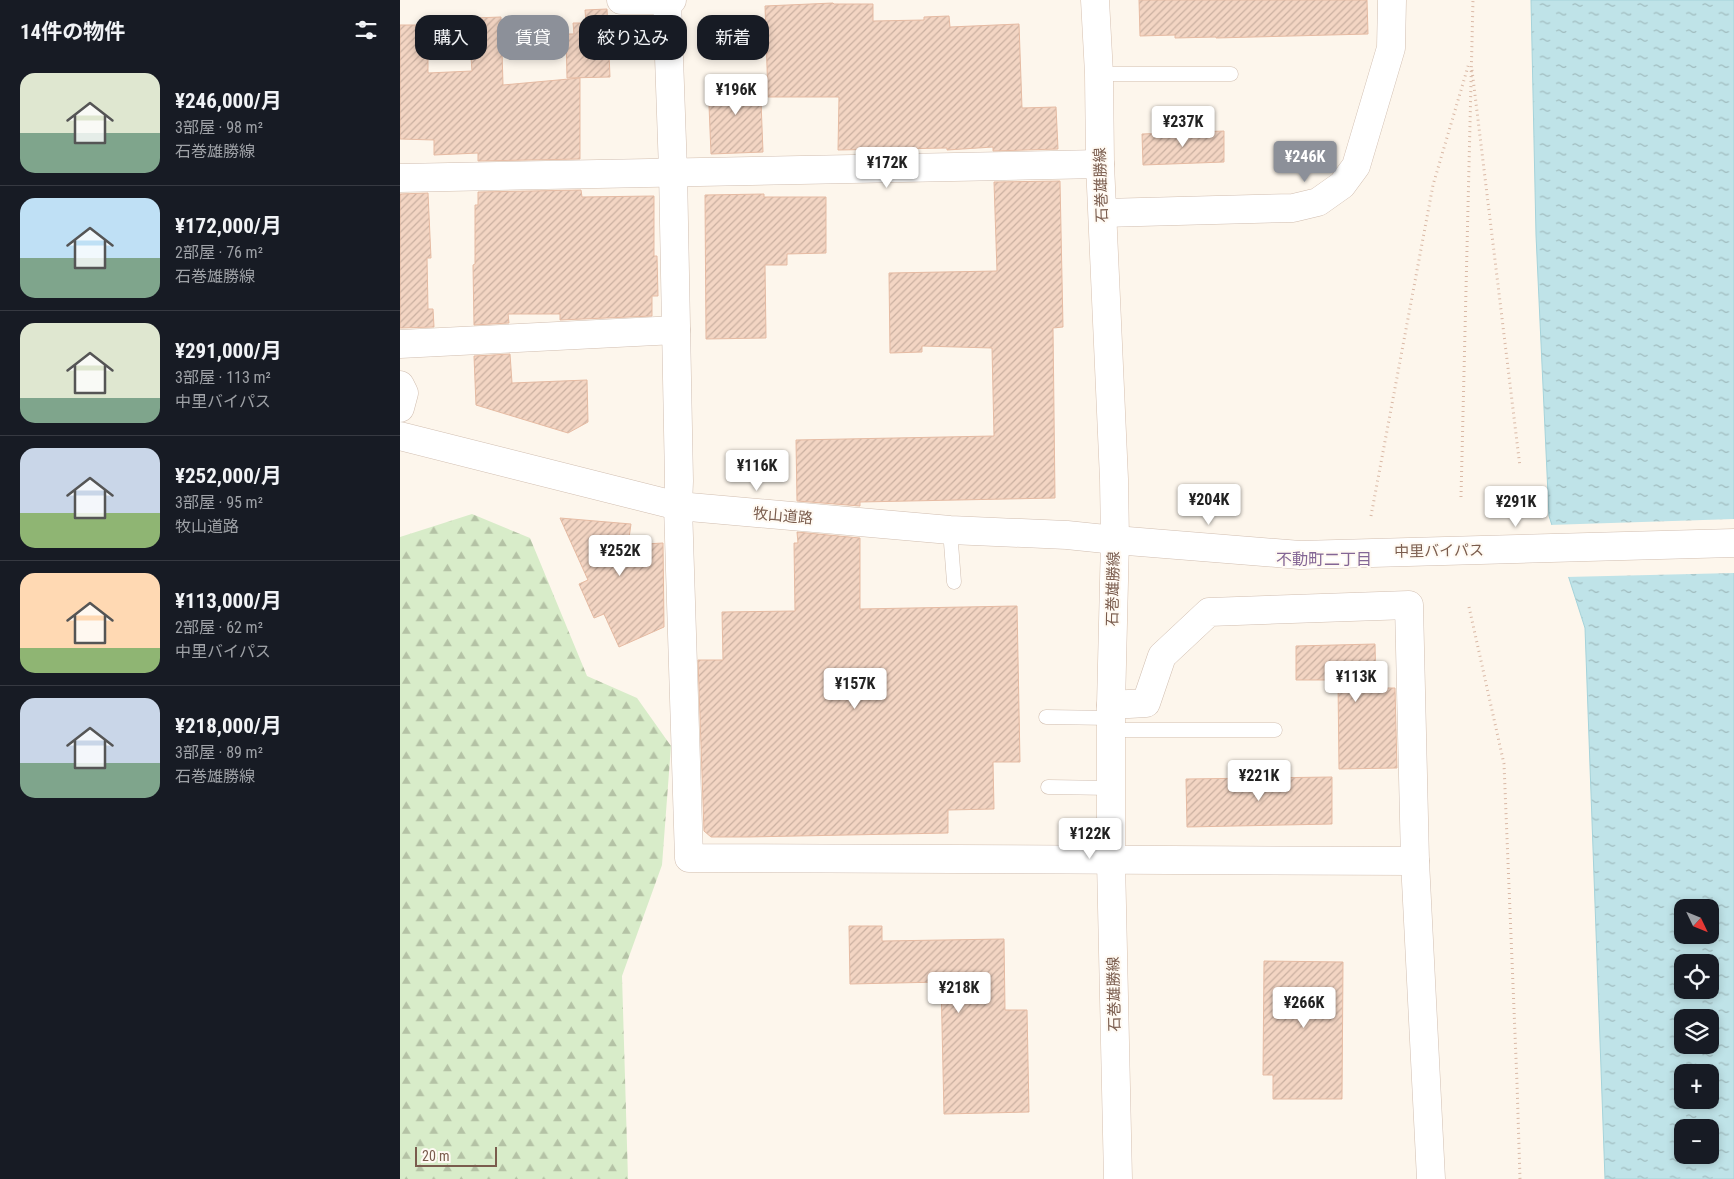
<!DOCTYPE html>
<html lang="ja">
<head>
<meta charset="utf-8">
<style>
  :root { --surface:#171b24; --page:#242831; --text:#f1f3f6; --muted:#9ea1a6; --line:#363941; --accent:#8c9099 }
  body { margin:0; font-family:"Roboto Condensed","Noto Sans JP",sans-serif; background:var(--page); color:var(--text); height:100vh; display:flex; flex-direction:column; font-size:19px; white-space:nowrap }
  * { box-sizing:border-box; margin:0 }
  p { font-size:16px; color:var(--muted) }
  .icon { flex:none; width:28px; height:28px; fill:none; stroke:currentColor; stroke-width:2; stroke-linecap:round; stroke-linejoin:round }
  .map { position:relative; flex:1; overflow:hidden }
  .sheet { display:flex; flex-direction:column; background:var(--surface); width:400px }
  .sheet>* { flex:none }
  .guide { position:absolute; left:15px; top:15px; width:475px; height:45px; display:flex; gap:10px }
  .needle { width:32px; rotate:133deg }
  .controls { position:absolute; left:1274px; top:899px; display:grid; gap:10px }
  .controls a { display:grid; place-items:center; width:45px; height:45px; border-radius:10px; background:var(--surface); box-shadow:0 2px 8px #0003; font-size:25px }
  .scale { position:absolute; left:15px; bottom:12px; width:82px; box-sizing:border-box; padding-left:5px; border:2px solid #7a5c4d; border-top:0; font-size:14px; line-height:18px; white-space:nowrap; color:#7a5c4d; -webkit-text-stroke:4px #fffaf3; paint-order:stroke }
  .price { position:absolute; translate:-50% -42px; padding:0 11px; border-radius:5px; background:#fff; color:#222; font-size:16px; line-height:32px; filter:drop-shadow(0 1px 2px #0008) }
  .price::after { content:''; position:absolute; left:50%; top:30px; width:15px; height:11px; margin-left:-8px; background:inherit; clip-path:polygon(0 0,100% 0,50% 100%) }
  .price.selected { background:var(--accent); color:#fff }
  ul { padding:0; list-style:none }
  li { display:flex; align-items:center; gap:15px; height:125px; padding:0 20px }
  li+li { border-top:1px solid var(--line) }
  li span { display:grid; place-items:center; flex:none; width:140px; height:100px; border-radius:15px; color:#555 }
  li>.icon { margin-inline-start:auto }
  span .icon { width:60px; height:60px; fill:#fffc; stroke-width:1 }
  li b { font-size:21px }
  h2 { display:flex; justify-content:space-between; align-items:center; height:60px; padding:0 20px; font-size:21px }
  .chip { padding:0 18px; border-radius:15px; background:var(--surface); box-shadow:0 2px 8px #0003; font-size:18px; line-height:45px }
  .chip.selected { background:var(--accent); color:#fff }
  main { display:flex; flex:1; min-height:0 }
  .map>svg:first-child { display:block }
  .forest { fill:url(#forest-firs) }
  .water { fill:url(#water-ripples); stroke:#a5d3da; fill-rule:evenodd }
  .pier { fill:#fdf6ec }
  .building { fill:url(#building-hatch); stroke:#e6bba3 }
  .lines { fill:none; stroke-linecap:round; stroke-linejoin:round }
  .service-casing { stroke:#d1beb0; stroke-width:15 }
  .minor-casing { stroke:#d1beb0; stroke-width:29 }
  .tertiary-casing { stroke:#d1beb0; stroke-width:29 }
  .secondary-casing { stroke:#d6c0b0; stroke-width:29 }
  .path { stroke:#d9b8a5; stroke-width:3; stroke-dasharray:1 4; stroke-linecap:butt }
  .service { stroke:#fff; stroke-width:14 }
  .minor { stroke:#fff; stroke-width:28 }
  .tertiary { stroke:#fff; stroke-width:28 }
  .secondary { stroke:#fff; stroke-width:28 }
  .labels { text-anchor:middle; stroke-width:4; stroke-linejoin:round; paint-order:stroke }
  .street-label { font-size:15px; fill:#7a5c4d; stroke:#fffaf3 }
  .neighbourhood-label { font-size:16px; fill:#846695; stroke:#fffaf3 }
</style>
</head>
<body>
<main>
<section class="sheet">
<h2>14件の物件<svg class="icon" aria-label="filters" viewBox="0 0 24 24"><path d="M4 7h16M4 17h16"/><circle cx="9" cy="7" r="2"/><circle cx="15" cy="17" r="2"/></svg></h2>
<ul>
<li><span style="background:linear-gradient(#dfe7d0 60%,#7fa58c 0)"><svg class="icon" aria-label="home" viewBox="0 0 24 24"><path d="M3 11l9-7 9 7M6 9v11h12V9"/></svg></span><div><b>¥246,000/月</b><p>3部屋 · 98 m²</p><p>石巻雄勝線</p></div></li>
<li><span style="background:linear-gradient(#bfe0f5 60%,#7fa58c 0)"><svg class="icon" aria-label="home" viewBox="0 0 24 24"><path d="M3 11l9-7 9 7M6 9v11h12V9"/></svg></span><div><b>¥172,000/月</b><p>2部屋 · 76 m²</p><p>石巻雄勝線</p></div></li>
<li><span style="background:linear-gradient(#dfe7d0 75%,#7fa58c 0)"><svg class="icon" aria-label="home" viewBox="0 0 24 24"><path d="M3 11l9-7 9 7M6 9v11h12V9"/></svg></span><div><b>¥291,000/月</b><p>3部屋 · 113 m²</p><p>中里バイパス</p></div></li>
<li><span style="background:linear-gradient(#c9d6e8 65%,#8fb573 0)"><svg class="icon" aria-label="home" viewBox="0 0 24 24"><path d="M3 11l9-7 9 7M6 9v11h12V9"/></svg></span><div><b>¥252,000/月</b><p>3部屋 · 95 m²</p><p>牧山道路</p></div></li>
<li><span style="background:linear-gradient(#ffd9b3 75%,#8fb573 0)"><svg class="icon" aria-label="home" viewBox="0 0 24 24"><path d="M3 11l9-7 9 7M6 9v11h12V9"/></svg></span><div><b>¥113,000/月</b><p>2部屋 · 62 m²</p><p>中里バイパス</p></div></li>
<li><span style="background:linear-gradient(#c9d6e8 65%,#7fa58c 0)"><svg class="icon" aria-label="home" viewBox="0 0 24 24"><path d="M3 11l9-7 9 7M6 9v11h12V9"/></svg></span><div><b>¥218,000/月</b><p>3部屋 · 89 m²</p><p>石巻雄勝線</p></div></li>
</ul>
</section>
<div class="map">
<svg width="1334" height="1179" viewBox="0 0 1334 1179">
  <defs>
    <pattern id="forest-firs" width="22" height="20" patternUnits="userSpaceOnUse" patternTransform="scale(1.25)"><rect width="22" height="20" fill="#d8ecc9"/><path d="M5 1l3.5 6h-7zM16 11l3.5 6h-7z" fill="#b4c2a5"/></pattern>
    <pattern id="water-ripples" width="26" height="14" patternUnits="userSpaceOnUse" patternTransform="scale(1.25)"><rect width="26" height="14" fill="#bfe3e8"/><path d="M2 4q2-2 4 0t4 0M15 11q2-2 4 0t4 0" fill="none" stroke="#a0bbbe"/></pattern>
    <pattern id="building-hatch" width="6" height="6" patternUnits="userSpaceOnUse" patternTransform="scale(1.25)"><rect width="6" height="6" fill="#f3d5c3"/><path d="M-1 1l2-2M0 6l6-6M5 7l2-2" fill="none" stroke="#cab0a1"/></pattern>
  </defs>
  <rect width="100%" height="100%" fill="#fdf6ec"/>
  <polygon class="forest" points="72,514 130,538 187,676 237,698 271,746 262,865 222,976 228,1179 0,1179 0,537"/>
  <path class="water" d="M 1131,0 L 1334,0 L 1334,1179 L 1205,1179 L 1185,628 L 1149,516 L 1136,235 ZM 1282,908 L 1310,908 L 1310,935 L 1282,935 ZM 1282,962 L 1310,962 L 1310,990 L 1282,990 ZM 1282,1018 L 1310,1018 L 1310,1045 L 1282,1045 ZM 1282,1072 L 1310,1072 L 1310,1100 L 1282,1100 ZM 1282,1128 L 1310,1128 L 1310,1155 L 1282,1155 Z"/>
  <polygon class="pier" points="1334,519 1334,573 1166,577 1149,525"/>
  <g class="building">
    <polygon points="739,0 967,0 968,34 816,38 816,37 775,38 775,35 740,36"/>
    <polygon points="433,3 434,4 473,4 473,21 524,20 524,17 549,16 550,27 619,24 622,108 656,107 658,149 593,151 593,147 547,150 547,148 438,150 439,97 368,97 365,6"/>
    <polygon points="207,9 210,77 167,78 166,34 174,34 173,23 186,23 185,10"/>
    <polygon points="101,17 103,85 180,78 180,159 78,161 78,153 34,155 34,140 0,139 0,25 28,25 28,73 72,71 70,43 74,43 73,18"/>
    <polygon points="338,76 360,77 363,152 311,154 308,81 338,79"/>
    <polygon points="824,131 824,162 743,165 742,134"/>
    <polygon points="660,181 663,327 653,328 655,498 460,502 460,506 397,501 396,440 594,436 592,348 522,346 522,352 490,353 489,273 597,271 594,182"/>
    <polygon points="181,190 182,197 254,196 254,256 257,256 258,296 252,296 252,316 160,320 160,314 108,314 109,323 74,325 73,265 75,264 75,205 78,205 78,192"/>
    <polygon points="28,193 31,258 27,258 28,309 33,309 34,327 0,328 0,194"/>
    <polygon points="364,194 364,197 426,197 426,253 387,254 387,265 365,265 366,338 306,339 305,195"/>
    <polygon points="110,354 112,383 187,380 188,422 168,433 76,405 74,356"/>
    <polygon points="160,518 231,524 228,545 263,543 264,627 219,647 204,614 194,618 179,584 188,580"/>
    <polygon points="397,532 460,538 460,609 617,606 620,762 593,762 594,809 548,810 548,833 347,837 311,837 304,831 298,660 323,660 322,612 395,611 394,543 398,543"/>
    <polygon points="975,644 976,688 995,688 997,768 939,769 938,682 931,682 931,680 896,680 896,646"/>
    <polygon points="932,777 932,824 787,827 786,779"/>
    <polygon points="449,926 482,926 482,941 604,939 605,1010 627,1010 629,1112 544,1114 541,982 450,984"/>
    <polygon points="864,961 943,962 942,1099 873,1099 873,1075 863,1075"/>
  </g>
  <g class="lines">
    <defs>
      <g id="service">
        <polyline points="699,74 831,74"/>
        <polyline points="550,530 554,582"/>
        <polyline points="646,717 711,718"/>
        <polyline points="711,730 875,730"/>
        <polyline points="648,787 711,788"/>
      </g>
      <g id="minor">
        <polyline points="221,0 272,0"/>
        <polyline points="267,0 273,171 279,481 278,506 289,858 1015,861"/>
        <polyline points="0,178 700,164"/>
        <polyline points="703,213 893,208 918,202 942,185 956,166 991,48 992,0"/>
        <polyline points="0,344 276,330"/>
        <polyline points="0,385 4,393 0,408"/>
        <polyline points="711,705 746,703 762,656 809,612 1009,605 1015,861 1031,1179"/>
      </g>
      <polyline id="tertiary" points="0,436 278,506 550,530 667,535 715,540 900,555 1334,543"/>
      <polyline id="secondary" points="695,0 699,74 700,164 714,479 715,540 711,705 711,861 718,1179"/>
    </defs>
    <use href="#service" class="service-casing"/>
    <use href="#minor" class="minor-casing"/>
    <use href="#tertiary" class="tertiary-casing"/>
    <use href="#secondary" class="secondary-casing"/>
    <g class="path">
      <polyline points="1072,70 1120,467"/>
      <polyline points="1061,497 1073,0"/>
      <polyline points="971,516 1033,185 1069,63"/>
      <polyline points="1069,607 1104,764 1117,1083 1120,1179"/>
    </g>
    <use href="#service" class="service"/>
    <use href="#minor" class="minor"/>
    <use href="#tertiary" class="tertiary"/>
    <use href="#secondary" class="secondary"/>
  </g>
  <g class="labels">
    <g class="street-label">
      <text transform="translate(701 185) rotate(-92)" y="5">石巻雄勝線</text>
      <text transform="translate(383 516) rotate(5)" y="5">牧山道路</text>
      <text transform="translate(1039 551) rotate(-1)" y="5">中里バイパス</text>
      <text transform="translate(713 589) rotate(-89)" y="5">石巻雄勝線</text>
      <text transform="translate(714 994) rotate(-91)" y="5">石巻雄勝線</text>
    </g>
    <g class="neighbourhood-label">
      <text x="924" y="565">不動町二丁目</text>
    </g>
  </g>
</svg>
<div class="controls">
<a><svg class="needle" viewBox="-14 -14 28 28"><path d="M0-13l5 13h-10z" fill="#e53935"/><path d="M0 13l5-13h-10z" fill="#9ea1a6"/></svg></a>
<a><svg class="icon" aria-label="locate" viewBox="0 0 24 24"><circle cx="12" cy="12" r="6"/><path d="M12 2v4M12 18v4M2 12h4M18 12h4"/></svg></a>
<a><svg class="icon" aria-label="layers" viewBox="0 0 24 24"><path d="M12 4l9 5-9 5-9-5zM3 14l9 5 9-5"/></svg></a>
<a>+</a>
<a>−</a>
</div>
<div class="scale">20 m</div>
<b class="price" style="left:336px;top:116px">¥196K</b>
<b class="price" style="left:783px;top:148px">¥237K</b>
<b class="price selected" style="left:905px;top:183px">¥246K</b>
<b class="price" style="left:487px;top:189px">¥172K</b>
<b class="price" style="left:357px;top:492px">¥116K</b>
<b class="price" style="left:809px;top:526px">¥204K</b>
<b class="price" style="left:1116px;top:528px">¥291K</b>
<b class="price" style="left:220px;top:577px">¥252K</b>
<b class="price" style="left:956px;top:703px">¥113K</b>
<b class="price" style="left:455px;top:710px">¥157K</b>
<b class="price" style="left:859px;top:802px">¥221K</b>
<b class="price" style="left:690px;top:860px">¥122K</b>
<b class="price" style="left:559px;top:1014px">¥218K</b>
<b class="price" style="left:904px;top:1029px">¥266K</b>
<div class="guide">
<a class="chip">購入</a>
<a class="chip selected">賃貸</a>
<a class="chip">絞り込み</a>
<a class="chip">新着</a>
</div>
</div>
</main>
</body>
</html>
